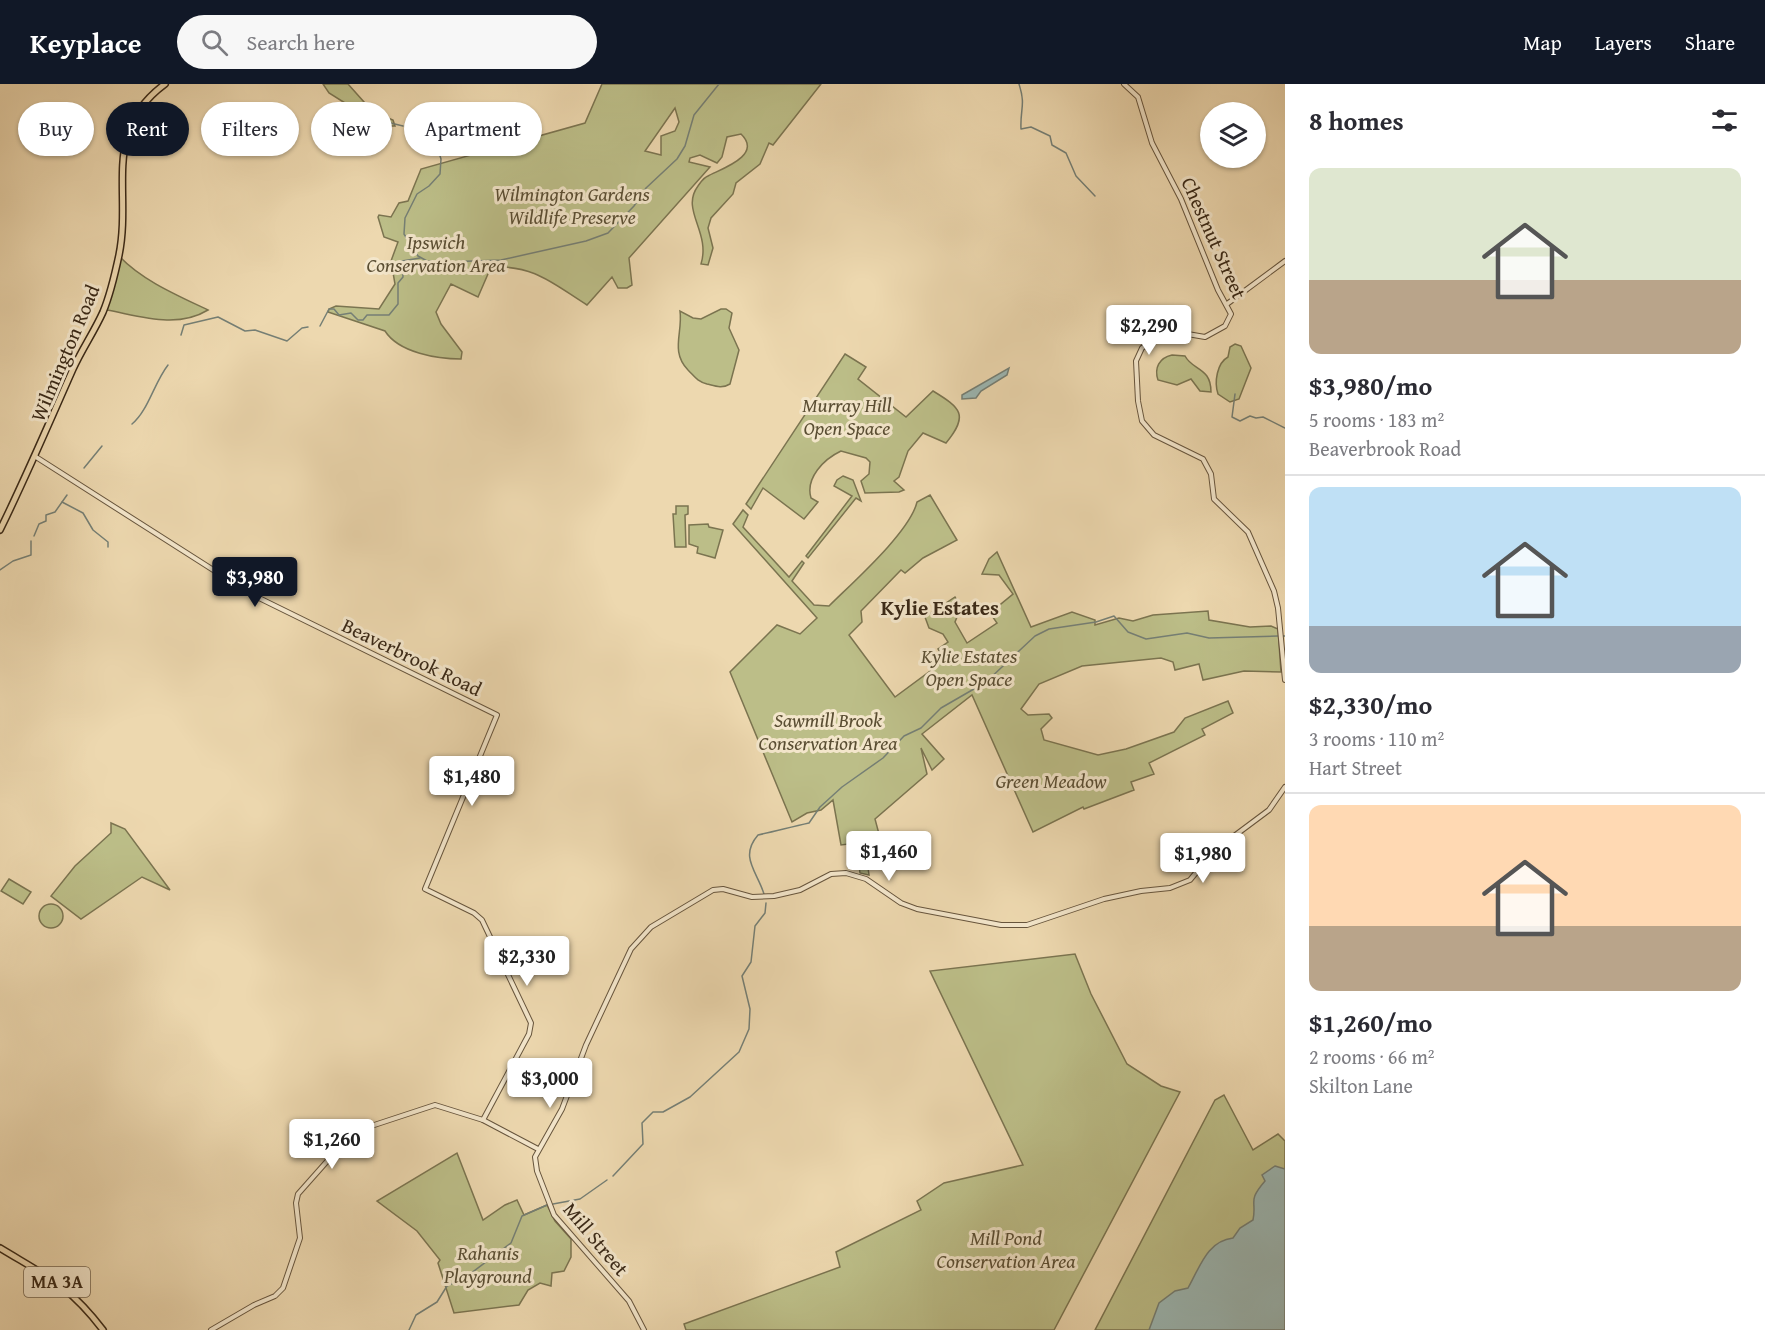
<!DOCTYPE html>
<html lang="en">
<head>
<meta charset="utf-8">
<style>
  :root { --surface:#fff; --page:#f7f7f7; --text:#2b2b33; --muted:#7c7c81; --line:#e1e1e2; --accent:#111827 }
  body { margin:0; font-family:"Gentium Book Plus",serif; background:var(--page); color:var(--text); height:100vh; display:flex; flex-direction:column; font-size:22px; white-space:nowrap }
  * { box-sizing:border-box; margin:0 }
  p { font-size:20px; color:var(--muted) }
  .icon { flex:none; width:33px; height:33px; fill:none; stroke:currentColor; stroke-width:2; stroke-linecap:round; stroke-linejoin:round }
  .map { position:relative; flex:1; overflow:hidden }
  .details { display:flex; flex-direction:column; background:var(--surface); width:480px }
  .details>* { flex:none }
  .hud { position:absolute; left:18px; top:18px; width:570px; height:54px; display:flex; gap:12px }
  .buttons { position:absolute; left:1200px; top:18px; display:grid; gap:12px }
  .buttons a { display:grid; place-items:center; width:66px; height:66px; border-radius:50%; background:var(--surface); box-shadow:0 2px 4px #0004; font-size:30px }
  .price { position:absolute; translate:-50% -51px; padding:0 14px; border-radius:6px; background:#fff; color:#222; font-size:20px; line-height:39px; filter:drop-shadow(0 2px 3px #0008) }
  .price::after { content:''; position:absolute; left:50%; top:36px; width:18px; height:14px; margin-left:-9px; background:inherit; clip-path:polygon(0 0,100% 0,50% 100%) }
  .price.active { background:var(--accent); color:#fff }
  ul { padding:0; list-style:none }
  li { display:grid; align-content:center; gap:12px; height:318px; padding:0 24px }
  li+li { border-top:2px solid var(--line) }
  li span { display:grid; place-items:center; height:186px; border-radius:12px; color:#555 }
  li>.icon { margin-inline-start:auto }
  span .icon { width:108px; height:108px; fill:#fffc; stroke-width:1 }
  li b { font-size:26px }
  h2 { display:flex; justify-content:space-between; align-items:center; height:72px; padding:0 24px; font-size:26px }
  .pill { padding:0 21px; border-radius:27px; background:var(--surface); box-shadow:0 2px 4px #0004; font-size:21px; line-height:54px }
  .pill.active { background:var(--accent); color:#fff }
  header { display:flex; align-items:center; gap:36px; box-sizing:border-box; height:84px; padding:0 30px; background:var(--accent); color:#fff }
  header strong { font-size:28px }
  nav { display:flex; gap:33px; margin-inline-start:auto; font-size:21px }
  .search { width:420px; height:54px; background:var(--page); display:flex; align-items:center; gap:15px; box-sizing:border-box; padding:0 21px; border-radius:33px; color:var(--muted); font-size:22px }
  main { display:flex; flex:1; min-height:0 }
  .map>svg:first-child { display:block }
  .green { fill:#bcbe88; stroke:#7b7450; stroke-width:1.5; fill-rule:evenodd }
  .water { fill:#9cb8b4; stroke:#757f75; stroke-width:1.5 }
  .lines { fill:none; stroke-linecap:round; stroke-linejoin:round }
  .stream { stroke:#757f75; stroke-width:1.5 }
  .minor-casing { stroke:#67553d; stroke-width:6 }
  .major-casing { stroke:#3a2917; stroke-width:8 }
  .minor { stroke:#f3e6cb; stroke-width:4 }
  .major { stroke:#edd8af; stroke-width:5 }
  .labels { text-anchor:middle; stroke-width:6; stroke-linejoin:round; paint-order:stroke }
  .shield { fill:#f3e6cb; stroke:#72624d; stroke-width:1.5 }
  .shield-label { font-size:18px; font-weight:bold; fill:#3a2917 }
  .park-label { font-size:20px; font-style:italic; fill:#5a4e33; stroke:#f3e6cb }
  .street-label { font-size:20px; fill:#3a2917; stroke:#f3e6cb }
  .neighbourhood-label { font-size:21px; font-weight:bold; fill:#3a2917; stroke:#f3e6cb }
</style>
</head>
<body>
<header>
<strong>Keyplace</strong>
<div class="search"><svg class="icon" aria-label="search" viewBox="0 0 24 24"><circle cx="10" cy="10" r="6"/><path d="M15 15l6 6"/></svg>Search here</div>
<nav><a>Map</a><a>Layers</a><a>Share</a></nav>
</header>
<main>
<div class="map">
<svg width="1285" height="1246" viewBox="0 0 1285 1246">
  <rect width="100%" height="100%" fill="#edd8af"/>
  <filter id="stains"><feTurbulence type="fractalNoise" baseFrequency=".00333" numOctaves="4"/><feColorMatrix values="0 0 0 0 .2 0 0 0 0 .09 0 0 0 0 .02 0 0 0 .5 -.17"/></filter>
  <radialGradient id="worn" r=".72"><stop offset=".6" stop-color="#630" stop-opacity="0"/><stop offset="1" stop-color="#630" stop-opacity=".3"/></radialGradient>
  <g class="green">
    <polygon points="323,0 348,0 373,28 393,36 395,42 371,42 355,45 352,41 353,24 329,9"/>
    <path d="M 602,0 L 821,0 L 773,61 L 769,59 L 760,80 L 736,99 L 733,110 L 711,134 L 708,144 L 713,164 L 708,181 L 701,180 C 711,148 680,126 698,102 C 701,98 703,94 708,92 C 718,86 764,72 741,50 L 727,53 L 722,73 L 717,79 L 700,71 L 690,74 L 689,78 L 710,83 L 629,174 L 632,201 L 627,204 L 618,204 L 612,193 L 587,221 C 552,199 534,181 491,183 L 478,213 L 451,200 L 436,228 L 441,240 L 462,268 L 461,275 C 438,275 399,269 385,247 L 328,228 L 329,225 L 336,222 L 379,225 L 395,200 L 391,177 L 398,158 L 384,153 L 378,133 L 379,131 L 391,133 L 399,119 L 408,117 L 421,85 L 585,39 ZM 675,24 L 679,38 L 675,47 L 661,52 L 661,71 L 645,67 Z"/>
    <path d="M 120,173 C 143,197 179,212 208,226 C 177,245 140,232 107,226 Z"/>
    <path d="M 721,225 L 726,225 L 732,229 L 729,244 L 739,266 L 730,300 C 722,305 715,302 707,300 C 697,297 695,293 688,286 C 670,267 683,249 680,227 L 693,234 L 701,235 Z"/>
    <path d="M 1235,260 L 1241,262 L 1251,284 L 1239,315 L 1230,318 L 1218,310 C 1214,298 1217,279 1228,273 L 1230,263 Z"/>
    <path d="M 845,270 L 866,283 L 858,295 L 906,333 L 933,307 C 961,324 969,331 946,359 L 923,349 L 908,367 L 899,393 L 894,397 L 904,406 L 899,408 L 865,409 L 861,397 L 869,390 L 870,378 L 866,374 L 841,367 C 824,375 805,394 811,414 L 818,418 L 804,435 L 763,404 L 751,425 L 746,420 Z"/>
    <path d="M 1172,271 L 1185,272 C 1193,287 1211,283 1211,308 L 1200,307 L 1191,295 L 1177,301 L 1158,296 C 1154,284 1159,274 1172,271 Z"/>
    <polygon points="843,392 853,396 861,417 856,414 808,474 806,472 852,412 834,402 837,396"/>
    <path d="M 930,411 L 957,456 L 923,474 L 905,489 L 901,486 L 861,527 L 862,538 L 849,551 L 895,613 L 945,576 L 938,565 L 948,558 L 943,550 L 929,544 L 925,533 L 955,513 L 961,523 L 955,538 L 967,559 L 997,539 L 990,529 L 1013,510 L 999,491 L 982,490 L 989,475 L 997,468 L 1031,543 L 1072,528 L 1095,536 L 1095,541 L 1119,534 L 1133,537 L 1153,531 L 1208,527 L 1209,536 L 1250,543 L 1271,542 L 1278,545 L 1281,588 L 1244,587 L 1203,596 L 1199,580 L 1175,586 L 1173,578 L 1161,574 L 1082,582 L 1039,600 L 1021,625 L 1028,631 L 1049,630 L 1052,634 L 1041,645 L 1044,656 L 1098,671 L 1126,665 L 1174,648 L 1185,634 L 1228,617 L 1233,629 L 1202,645 L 1205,651 L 1149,679 L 1154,690 L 1131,698 L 1134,706 L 1084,725 L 1083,723 L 1033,748 L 972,611 L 922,650 L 944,675 L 932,686 L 921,664 L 927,690 L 875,735 L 883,765 L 866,769 L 869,791 L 860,789 L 856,759 L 841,761 L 833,716 L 821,726 L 807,729 L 792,738 L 730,588 L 777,541 L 800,550 L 817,534 L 733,440 L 743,426 L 748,431 L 743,443 L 789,493 L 802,477 L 804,479 L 792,497 L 814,521 L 829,522 C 852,499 910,448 917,418 Z"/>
    <polygon points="676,422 688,422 688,430 685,431 686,463 675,463 673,430 676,430"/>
    <polygon points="708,440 709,443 723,446 715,474 697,469 698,463 689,460 689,441"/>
    <polygon points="111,739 125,745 170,806 142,793 81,835 51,812 75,782 111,749"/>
    <polygon points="9,795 31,808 23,820 1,807"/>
    <circle cx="51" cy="832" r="12"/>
    <polygon points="1075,870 1091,910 1127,980 1161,1002 1180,1008 1054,1246 686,1246 684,1240 840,1183 836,1168 921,1126 917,1117 944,1099 1023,1081 930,887"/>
    <polygon points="1224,1011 1253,1066 1278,1050 1285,1057 1285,1246 1095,1246 1215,1016"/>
    <polygon points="457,1069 483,1136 505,1121 517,1116 524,1131 547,1121 555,1137 571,1155 571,1173 564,1187 552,1189 551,1202 540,1199 528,1206 519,1221 454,1229 438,1179 440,1176 417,1147 377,1117"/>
  </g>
  <g class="water">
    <polygon points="1009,284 1007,291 981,307 976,314 962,315 962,311"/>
    <path d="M 1275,1082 L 1285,1085 L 1285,1246 L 1149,1246 L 1159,1219 L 1175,1207 L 1188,1204 C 1200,1183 1207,1157 1233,1154 L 1240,1144 L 1253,1136 C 1257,1116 1247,1118 1265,1097 L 1262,1091 Z"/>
  </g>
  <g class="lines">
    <g class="stream">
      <path d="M 1019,0 C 1026,22 1020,24 1021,45 L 1031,43 L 1050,52 L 1052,61 L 1066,69 L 1076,92 L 1095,112"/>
      <polyline points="362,32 403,42"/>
      <polyline points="408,45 414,57 439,69 441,75 440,90 429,102 417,110 405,134 404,150 418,172 427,177 445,178 501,176 586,157 608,149 634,122 646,104 677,75 685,62 694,31 719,0"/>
      <polyline points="320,242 329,225 334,225 339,231 351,229 358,236 363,236 367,231 389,231 398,220 398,199 403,193 402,177 420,174"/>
      <polyline points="181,251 184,241 218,233 245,247 255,246 287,257 302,244 308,243"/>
      <polyline points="1235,310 1232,333 1240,337 1250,332 1256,334 1263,333 1285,344"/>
      <path d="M 132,340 C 148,327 154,299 168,281"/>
      <polyline points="84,384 102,362"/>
      <polyline points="62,418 83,429 93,446 108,458 108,463"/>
      <polyline points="34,452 39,440 46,437 46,431 55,428 67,411"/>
      <polyline points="0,486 13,477 31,471 31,457"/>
      <polyline points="1283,552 1285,552"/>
      <path d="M 764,810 C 757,787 739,773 758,751 C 776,747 791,743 809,739 L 820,723 L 842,703 L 883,674 L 904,652 L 921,644 L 941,624 L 986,598 L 1035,552 L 1049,545 L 1096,538 L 1114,532 L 1128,548 L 1146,555 L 1187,549 L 1209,554 L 1278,552"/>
      <polyline points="613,1092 643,1060 642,1039 653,1028 663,1028 690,1013 739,968 749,945 750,925 742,892 751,878 755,842 765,829 766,819"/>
      <polyline points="553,1120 580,1115 607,1096"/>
      <polyline points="409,1246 416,1231 437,1218 447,1202 466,1193 511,1159 522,1132 547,1121"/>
    </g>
    <defs>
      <g id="minor">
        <polyline points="1124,0 1138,13 1152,59 1181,115 1218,206 1231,230 1225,242 1205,253 1176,248 1161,250 1142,264 1136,277 1138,317 1142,337 1154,351 1203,375 1211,390 1214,415 1248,448 1274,507 1278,524 1285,596"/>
        <polyline points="1227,220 1285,177"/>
        <polyline points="36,373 251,510 497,631 425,805 474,829 482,836 531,939 529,950 483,1036"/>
        <polyline points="211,1246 254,1221 275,1212 283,1204 300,1154 296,1119 298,1110 353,1048 435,1021 483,1036 538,1065"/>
        <polyline points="644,1246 629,1217 554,1131 537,1087 535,1073 562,1025 586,961 631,865 651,843 713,806 723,805 752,813 774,812 800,806 831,790 846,789 866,795 901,819 917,825 1001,841 1027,841 1104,815 1141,807 1170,804 1190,796 1214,767 1269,726 1285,703"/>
      </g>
      <g id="major">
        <path d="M 0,446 C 26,393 49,339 73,285 C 82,265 94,248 103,228 C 110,211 115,190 119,171 C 132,107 101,47 165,0"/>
        <path d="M 0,1164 C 46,1192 69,1201 103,1246"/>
      </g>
    </defs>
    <use href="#minor" class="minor-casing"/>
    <use href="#major" class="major-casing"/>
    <use href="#minor" class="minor"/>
    <use href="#major" class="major"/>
  </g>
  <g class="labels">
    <rect class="shield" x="24" y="1183" width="66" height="30" rx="4.5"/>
    <g class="shield-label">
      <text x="57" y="1204">MA 3A</text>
    </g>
    <g class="park-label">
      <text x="572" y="117">Wilmington Gardens<tspan x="572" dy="23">Wildlife Preserve</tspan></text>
      <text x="436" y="165">Ipswich<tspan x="436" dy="23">Conservation Area</tspan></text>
      <text x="847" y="328">Murray Hill<tspan x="847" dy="23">Open Space</tspan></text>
      <text x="969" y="579">Kylie Estates<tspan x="969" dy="23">Open Space</tspan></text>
      <text x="828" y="643">Sawmill Brook<tspan x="828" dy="23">Conservation Area</tspan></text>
      <text x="1051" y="704">Green Meadow</text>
      <text x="1006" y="1161">Mill Pond<tspan x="1006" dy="23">Conservation Area</tspan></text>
      <text x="488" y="1176">Rahanis<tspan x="488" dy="23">Playground</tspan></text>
    </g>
    <g class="street-label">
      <text transform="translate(1214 154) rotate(66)" y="7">Chestnut Street</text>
      <text transform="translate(65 269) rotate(-67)" y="7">Wilmington Road</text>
      <text transform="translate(412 573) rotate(26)" y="7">Beaverbrook Road</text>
      <text transform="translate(596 1155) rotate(50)" y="7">Mill Street</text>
    </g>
    <g class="neighbourhood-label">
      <text x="940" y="531">Kylie Estates</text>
    </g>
  </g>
  <rect width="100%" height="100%" filter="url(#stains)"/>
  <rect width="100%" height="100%" fill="url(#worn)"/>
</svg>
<div class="buttons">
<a><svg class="icon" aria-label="layers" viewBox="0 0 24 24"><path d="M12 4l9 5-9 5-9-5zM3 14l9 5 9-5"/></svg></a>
</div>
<b class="price" style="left:1149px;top:272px">$2,290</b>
<b class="price active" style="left:255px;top:524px">$3,980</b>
<b class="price" style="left:472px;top:723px">$1,480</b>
<b class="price" style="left:889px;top:798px">$1,460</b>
<b class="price" style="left:1203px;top:800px">$1,980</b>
<b class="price" style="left:527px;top:903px">$2,330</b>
<b class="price" style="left:550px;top:1025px">$3,000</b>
<b class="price" style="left:332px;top:1086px">$1,260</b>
<div class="hud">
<a class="pill">Buy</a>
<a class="pill active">Rent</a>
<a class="pill">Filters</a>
<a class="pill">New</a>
<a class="pill">Apartment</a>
</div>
</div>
<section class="details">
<h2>8 homes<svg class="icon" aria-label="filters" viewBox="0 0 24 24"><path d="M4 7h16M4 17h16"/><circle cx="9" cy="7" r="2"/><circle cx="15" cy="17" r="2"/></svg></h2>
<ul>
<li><span style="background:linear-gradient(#dfe7d0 60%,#b9a48a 0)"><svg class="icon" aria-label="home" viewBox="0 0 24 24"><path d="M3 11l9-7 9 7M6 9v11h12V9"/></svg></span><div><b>$3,980/mo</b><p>5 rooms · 183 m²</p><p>Beaverbrook Road</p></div></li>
<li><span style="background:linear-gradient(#bfe0f5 75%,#9aa5b1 0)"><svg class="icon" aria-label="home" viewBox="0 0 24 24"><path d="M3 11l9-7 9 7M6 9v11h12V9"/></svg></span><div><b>$2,330/mo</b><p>3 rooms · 110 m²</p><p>Hart Street</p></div></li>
<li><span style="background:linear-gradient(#ffd9b3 65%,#b9a48a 0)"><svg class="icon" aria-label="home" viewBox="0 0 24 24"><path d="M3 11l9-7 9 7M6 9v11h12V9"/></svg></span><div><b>$1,260/mo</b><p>2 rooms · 66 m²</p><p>Skilton Lane</p></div></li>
</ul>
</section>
</main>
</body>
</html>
